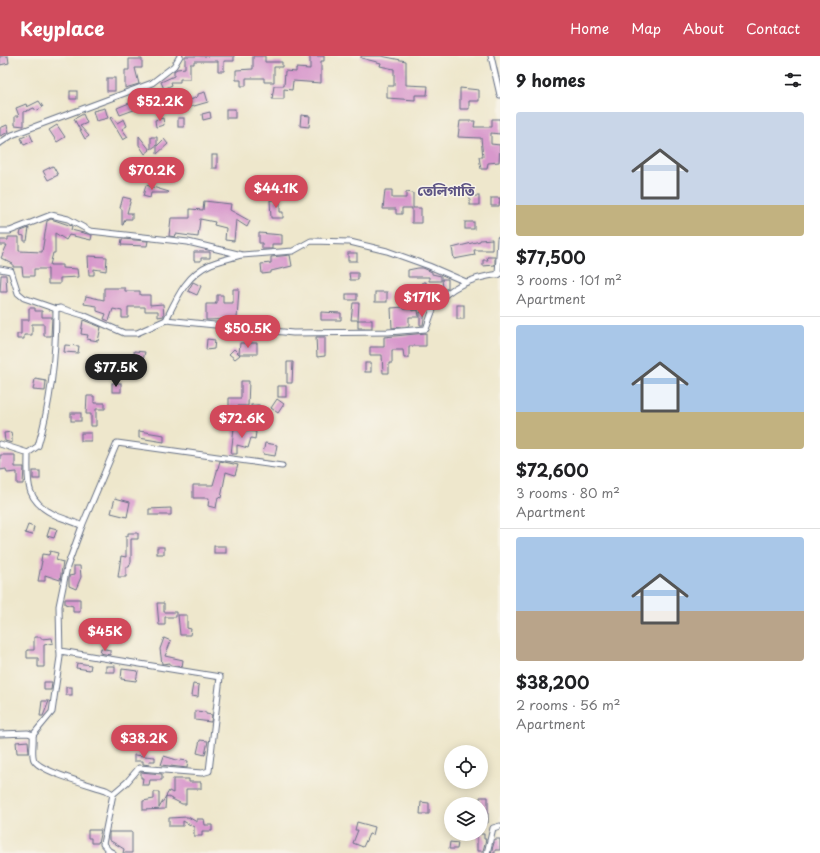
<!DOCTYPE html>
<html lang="en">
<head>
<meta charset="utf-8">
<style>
  :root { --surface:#fff; --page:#f6f6f6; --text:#202124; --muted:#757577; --line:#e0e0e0; --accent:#d1495b }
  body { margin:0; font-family:"Playpen Sans","Noto Sans Bengali",sans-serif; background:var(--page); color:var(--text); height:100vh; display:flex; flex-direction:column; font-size:15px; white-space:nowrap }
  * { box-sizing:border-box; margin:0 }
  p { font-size:13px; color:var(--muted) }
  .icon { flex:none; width:22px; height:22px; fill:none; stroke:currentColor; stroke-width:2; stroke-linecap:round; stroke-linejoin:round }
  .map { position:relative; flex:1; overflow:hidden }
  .details { display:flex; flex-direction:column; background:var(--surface); width:320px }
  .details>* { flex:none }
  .controls { position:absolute; left:444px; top:689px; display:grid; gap:8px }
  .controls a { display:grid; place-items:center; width:44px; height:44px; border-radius:50%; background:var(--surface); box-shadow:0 2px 10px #0003; font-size:20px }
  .price { position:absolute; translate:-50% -34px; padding:0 9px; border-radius:14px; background:var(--accent); color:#fff; font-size:13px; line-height:26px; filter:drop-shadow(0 1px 2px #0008) }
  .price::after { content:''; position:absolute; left:50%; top:24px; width:12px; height:9px; margin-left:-6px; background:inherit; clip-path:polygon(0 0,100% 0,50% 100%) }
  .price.on { background:#222; color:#fff }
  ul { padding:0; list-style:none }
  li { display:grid; align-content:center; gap:8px; height:212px; padding:0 16px }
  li+li { border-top:1px solid var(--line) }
  li span { display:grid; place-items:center; height:124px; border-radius:4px; color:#555 }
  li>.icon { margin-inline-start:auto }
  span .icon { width:72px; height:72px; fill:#fffc; stroke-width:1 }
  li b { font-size:17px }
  h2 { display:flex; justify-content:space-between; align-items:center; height:48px; padding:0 16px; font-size:17px }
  header { display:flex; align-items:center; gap:24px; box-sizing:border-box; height:56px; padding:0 20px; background:var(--accent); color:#fff }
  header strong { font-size:19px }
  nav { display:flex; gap:22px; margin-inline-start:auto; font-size:14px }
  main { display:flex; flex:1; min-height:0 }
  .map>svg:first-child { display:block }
  .building { fill:#d898cc }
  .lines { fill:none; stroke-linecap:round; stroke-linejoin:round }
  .minor-casing { stroke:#656f84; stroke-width:7 }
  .minor { stroke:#fff; stroke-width:5 }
  .labels { text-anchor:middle; stroke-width:3; stroke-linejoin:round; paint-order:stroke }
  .district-label { font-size:14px; font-weight:bold; fill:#5d5484; stroke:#f7f3e8 }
</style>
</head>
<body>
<header>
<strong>Keyplace</strong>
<nav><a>Home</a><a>Map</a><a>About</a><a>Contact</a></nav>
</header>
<main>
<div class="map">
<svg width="500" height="797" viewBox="0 0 500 797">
  <rect width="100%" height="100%" fill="#f7f3e8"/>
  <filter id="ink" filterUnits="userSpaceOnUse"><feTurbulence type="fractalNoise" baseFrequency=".025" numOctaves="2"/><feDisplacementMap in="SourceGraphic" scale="8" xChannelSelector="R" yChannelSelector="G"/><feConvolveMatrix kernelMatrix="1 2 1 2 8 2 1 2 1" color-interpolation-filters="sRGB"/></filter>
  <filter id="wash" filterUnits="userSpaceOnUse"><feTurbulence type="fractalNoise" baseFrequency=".012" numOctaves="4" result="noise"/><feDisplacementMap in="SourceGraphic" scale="16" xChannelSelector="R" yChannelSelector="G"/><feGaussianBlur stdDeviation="0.9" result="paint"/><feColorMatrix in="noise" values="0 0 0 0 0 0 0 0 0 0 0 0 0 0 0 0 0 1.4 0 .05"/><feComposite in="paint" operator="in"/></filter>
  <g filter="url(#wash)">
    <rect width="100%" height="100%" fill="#eee7cc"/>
    <g id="blocks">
      <g class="building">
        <polygon points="0,0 8,0 9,7 0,9"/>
        <polygon points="185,0 234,0 234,5 224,5 224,15 218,15 218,5 194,5 194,8 190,8 190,23 180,23 180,26 171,26 172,29 164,33 161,26 174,20 174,15 177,13 185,12"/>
        <polygon points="253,0 265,0 265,6 282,6 282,11 274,11 274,26 264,26 264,22 246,22 246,30 241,30 241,24 236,24 236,14 253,13"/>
        <polygon points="310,0 324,0 324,5 321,5 321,27 293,25 292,34 284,33 284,43 272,43 274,30 284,30 285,15 296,16 296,12 310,13"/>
        <polygon points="361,0 381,0 406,5 406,29 428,30 427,39 415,39 415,44 387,42 387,30 394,30 394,13 380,10 381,7 361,2"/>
        <polygon points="129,3 142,3 142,12 135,12 139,28 125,32 125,14 129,14"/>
        <rect x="107" y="22" width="8" height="13"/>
        <polygon points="460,32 479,34 479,45 469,45 469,53 460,53"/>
        <rect x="70" y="35" width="7" height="8"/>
        <polygon points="205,36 208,46 180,54 174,54 174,51 166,51 166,45 174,45 174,42 180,42 180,46 193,43 198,40 198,38"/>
        <polygon points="139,43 142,51 120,59 117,52"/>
        <polygon points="39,45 43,51 36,55 34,52 24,56 24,70 15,69 15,60 19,60 16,52 26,48 27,51"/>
        <polygon points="105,52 108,62 96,65 93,55"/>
        <rect x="226" y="53" width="9" height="9"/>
        <polygon points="210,56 211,62 203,64 202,58"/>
        <polygon points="83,58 87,67 80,70 89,80 85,83 74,63"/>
        <polygon points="301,59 310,60 309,71 300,70"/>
        <polygon points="113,61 117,67 124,63 127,70 122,73 128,81 123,84 110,62"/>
        <polygon points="163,62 164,69 156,71 155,64"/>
        <rect x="178" y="62" width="6" height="9"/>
        <polygon points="492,63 500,63 500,78 491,77 491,88 500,89 499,106 488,107 487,113 481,113 479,101 483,101 481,82 458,81 460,65 475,65 474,71 492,71"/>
        <polygon points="7,69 9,76 0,80 0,72"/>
        <polygon points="57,69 65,81 57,86 49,74"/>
        <polygon points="30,78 33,85 24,89 21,82"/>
        <polygon points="139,80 150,94 145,98 139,89"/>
        <polygon points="151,81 157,81 157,89 151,93"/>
        <polygon points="164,83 168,88 157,98 157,90"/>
        <rect x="212" y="99" width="5" height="13"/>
        <polygon points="53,110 58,119 48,124 43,115"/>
        <rect x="249" y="124" width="8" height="9"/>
        <polygon points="146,129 169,136 168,137 151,137 150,142 143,140"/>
        <polygon points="385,134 392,134 392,142 406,142 406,136 413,137 413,152 421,152 421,167 412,167 412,152 402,152 402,158 396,158 396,153 383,153"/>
        <rect x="470" y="140" width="9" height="9"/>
        <polygon points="123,141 131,143 127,157 132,157 132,163 125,163 123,169 122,169 122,153 120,152"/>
        <polygon points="491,142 500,142 499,150 491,150"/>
        <polygon points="270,144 280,144 280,156 283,156 283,162 271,162"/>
        <polygon points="204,145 231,148 230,154 250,165 247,171 236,164 234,185 225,184 226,172 214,169 215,166 200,163 198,181 176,178 175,181 169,180 171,162 190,162 190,153 203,154"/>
        <polygon points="51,163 72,170 71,174 92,179 91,184 69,179 66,184 55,177 55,197 53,197 50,209 62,209 62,212 77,213 78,221 60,222 60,228 48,228 48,213 34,213 34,220 23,220 22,211 13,211 13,208 1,202 7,189 0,189 0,184 8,184 8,181 19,181 19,195 42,196 47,165"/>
        <rect x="465" y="166" width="9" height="7"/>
        <polygon points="29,172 27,185 24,185 24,180 20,179 21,175"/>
        <polygon points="259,177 282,179 282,188 272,188 272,193 262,193 262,187 259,187"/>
        <polygon points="122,183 148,185 147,190 121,189"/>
        <polygon points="492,183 492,194 474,194 475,199 454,203 452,192 480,185 480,184"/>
        <polygon points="194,196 210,196 210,202 201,202 201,205 194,205"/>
        <rect x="348" y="197" width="9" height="8"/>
        <polygon points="290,199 292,210 271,215 271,217 262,218 261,208 271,207 271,201"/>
        <polygon points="88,200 107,201 106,215 94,213 94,219 89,219"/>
        <polygon points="487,201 495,201 495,209 483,210 483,204 488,204"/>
        <polygon points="418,212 423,212 432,216 432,218 441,220 441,225 429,225 429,221 408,221 408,214"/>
        <polygon points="349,217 358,217 358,224 350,224"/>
        <polygon points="1,219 6,219 7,236 0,236"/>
        <polygon points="442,223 448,223 448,232 446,233 443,233"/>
        <polygon points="193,226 201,230 197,239 188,235"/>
        <polygon points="423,226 426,226 427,245 418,245 418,239 422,239"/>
        <polygon points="104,232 125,232 125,235 140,235 140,239 150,239 150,249 163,248 164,260 158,261 158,255 145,255 145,251 128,251 128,262 122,262 122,255 113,253 109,265 104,263 106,258 97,255 97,250 84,248 86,240 104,244"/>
        <polygon points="233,233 239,233 237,263 206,264 206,248 217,248 215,247 217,247 217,239 223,239 223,247 233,247"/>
        <rect x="375" y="236" width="12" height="10"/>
        <rect x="346" y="238" width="11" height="6"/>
        <polygon points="353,247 359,247 358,264 351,264"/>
        <rect x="457" y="249" width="7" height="14"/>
        <polygon points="404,251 404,253 412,253 412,255 418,254 419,261 409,261 409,270 392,272 391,252"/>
        <polygon points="29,252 35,252 35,255 42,255 42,261 52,261 51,280 44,280 44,268 32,268 32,279 24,279 24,283 17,283 17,278 21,278 21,264 29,264"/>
        <polygon points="321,256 341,257 341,264 321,264"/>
        <polygon points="420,256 425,256 423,269 420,269"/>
        <polygon points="83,264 101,271 98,285 87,283 88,279 81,278"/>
        <rect x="358" y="264" width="14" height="8"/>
        <polygon points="426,277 426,290 409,290 409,302 404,302 403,294 392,294 392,307 389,307 389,317 383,317 382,299 370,299 370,291 384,291 384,281"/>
        <polygon points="316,281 325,281 325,300 317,301"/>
        <polygon points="207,283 215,284 214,293 206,294"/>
        <polygon points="240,287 257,287 257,298 239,298"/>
        <polygon points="65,289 79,290 78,297 64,296"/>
        <polygon points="234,293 240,299 235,303 229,298"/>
        <polygon points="134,295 145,296 143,304 135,304"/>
        <polygon points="287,306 293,306 292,327 287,327"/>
        <rect x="365" y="307" width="6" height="9"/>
        <polygon points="108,309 120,314 119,319 108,314"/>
        <polygon points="35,323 46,325 45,335 33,334"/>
        <polygon points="241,325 249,325 248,350 238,350 238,363 229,363 229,342 241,342"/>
        <rect x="112" y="327" width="9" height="9"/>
        <rect x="278" y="330" width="8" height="11"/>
        <polygon points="87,340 94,340 94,347 105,347 105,353 96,353 96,370 91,370 91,358 86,358"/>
        <polygon points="277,343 284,348 278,357 271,352"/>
        <rect x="251" y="349" width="8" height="13"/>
        <rect x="71" y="357" width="10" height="8"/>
        <polygon points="234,372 256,376 255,383 251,382 248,392 237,389 237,398 231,398"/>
        <polygon points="139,375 164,379 164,386 139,382"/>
        <polygon points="11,376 12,382 12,387 5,385 4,377"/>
        <rect x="81" y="377" width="10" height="8"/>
        <polygon points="265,387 277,389 275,400 263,398"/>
        <polygon points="0,399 15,399 15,411 24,411 23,428 17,428 17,416 7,417 6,413 0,414"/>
        <polygon points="220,405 238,409 235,419 226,416 221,442 218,441 216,452 208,450 209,442 193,442 193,429 213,429"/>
        <rect x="33" y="415" width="7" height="8"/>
        <polygon points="115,442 130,446 127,461 111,457"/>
        <polygon points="171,452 171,459 149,459 149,453"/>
        <polygon points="28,469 34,471 32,479 25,477"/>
        <polygon points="50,471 57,473 54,482 47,480"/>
        <polygon points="128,477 138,477 138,483 131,483 131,506 129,511 126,511 126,521 118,521 121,500 126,501 126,480 128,480"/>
        <rect x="214" y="490" width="12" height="7"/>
        <rect x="157" y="491" width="7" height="7"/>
        <polygon points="50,495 58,497 56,504 63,506 60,524 45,519 45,525 38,525 42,505 41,505 42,498 49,499"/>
        <polygon points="74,510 80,510 81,521 76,533 69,530 69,520 74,519"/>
        <polygon points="65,543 80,543 80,556 73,556 73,550 65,548"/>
        <polygon points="157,547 164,547 164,556 176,556 176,561 165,561 165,569 159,569"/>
        <polygon points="178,559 187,559 187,572 191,573 190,579 180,579"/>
        <polygon points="34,581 41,581 41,583 52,582 53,587 44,589 44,611 38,611 38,602 27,602 27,594 34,594"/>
        <polygon points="164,582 171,585 165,600 183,604 182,611 170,609 170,607 162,608 160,593"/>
        <polygon points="101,592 110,594 110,599 100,597"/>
        <polygon points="77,607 91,609 90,614 76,612"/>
        <rect x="106" y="610" width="9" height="6"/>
        <polygon points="122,613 138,615 136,625 121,623"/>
        <polygon points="44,626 52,626 51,634 44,634"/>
        <polygon points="193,628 199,629 198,641 191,640"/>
        <rect x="66" y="631" width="6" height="8"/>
        <polygon points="42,645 49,645 43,660 40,660"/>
        <polygon points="195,655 206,656 206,658 212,659 211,666 195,664"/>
        <polygon points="200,684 208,685 205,699 197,697"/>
        <polygon points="28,685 29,697 17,697 16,686"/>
        <polygon points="134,699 155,701 155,705 149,705 150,709 143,708 143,705 134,705"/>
        <polygon points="164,700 180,705 180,704 188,705 187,712 161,709"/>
        <polygon points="141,716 162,718 162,724 150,724 149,729 142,729 143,722 141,722"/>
        <polygon points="173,723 189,723 189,726 201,726 201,733 186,733 186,748 182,748 166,740 165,753 143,754 143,745 154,743 154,736 159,736 159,752 169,735 173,737"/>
        <polygon points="480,741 488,741 488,767 481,767"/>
        <polygon points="421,746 429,747 429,758 420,758"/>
        <polygon points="188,761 197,766 197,763 204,763 205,769 212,769 212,775 202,775 202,780 194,780 194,771 183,765 183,770 169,770 169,762"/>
        <polygon points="357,766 375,771 373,779 369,778 363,791 353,787 358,774 355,774"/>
        <polygon points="88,774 101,774 98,787 91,787 91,782 88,782"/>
        <polygon points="109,776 132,776 132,797 123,797 124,793 109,784"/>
        <polygon points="477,778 484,778 484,783 486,783 483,795 477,795"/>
        <polygon points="495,783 500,783 500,794 495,794 495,797 491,797"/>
        <polygon points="450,786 458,787 457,793 449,793"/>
      </g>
    </g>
  </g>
  <g filter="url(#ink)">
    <use href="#blocks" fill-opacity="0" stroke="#656f84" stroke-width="1"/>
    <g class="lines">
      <defs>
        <g id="minor">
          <polyline points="491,0 500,39"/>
          <polyline points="0,87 12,79 152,27 174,10 180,0"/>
          <polyline points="0,175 10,175 51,159 68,163 90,175 188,186 242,199 293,195 311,185 350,186 387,195 429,210 466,226"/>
          <polyline points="0,213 11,215 18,237 24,242 56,253"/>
          <polyline points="498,219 500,183"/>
          <path d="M 166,264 C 177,241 187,218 211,208 C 221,204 232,202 241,199"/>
          <path d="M 0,388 L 28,397 C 28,425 24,443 53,458 C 62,463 71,464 82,470 L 67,511 L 59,550 L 60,601 L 52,656 L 33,679"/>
          <path d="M 28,397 L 38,390 C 51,346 56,299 56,253 L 60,252 L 83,259 L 124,277 L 137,277 L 166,264 L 293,277 L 388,276 L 426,273 C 429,266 431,256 435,250 C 450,229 476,221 500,218"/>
          <polyline points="82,470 117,387 282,410"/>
          <polyline points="60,595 220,621 209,715 202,717 139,712 127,726 113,738"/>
          <path d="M 0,678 L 28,677 L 33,679 C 34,687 31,698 34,704 C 40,716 92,729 106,734 L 113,738 L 103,788 L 109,795 L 113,797"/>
          <polyline points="487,797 493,772 500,770"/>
        </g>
      </defs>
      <use href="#minor" class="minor-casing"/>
      <use href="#minor" class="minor"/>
    </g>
  </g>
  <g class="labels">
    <g class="district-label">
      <text x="446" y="140">তেলিগাতি</text>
    </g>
  </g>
</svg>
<div class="controls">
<a><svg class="icon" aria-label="locate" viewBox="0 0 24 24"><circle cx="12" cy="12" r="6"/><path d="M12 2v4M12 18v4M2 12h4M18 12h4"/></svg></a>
<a><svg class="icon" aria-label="layers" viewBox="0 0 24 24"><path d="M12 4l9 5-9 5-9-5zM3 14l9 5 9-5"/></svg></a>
</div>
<b class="price" style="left:160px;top:66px">$52.2K</b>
<b class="price" style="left:152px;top:135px">$70.2K</b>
<b class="price" style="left:276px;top:153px">$44.1K</b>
<b class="price" style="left:422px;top:262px">$171K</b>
<b class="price" style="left:248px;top:293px">$50.5K</b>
<b class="price on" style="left:116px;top:332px">$77.5K</b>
<b class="price" style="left:242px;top:383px">$72.6K</b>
<b class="price" style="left:105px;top:596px">$45K</b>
<b class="price" style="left:144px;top:703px">$38.2K</b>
</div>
<section class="details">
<h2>9 homes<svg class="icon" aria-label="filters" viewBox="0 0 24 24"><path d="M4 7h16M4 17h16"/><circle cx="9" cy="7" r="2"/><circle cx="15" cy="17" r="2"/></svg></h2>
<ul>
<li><span style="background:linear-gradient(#c9d6e8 75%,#c2b280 0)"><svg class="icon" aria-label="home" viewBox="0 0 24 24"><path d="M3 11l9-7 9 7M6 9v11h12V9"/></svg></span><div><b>$77,500</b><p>3 rooms · 101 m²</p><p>Apartment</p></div></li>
<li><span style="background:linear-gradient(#a9c7e8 70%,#c2b280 0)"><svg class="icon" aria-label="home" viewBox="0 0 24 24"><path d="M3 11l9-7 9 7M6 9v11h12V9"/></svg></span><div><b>$72,600</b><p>3 rooms · 80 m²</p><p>Apartment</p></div></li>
<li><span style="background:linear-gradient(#a9c7e8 60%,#b9a48a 0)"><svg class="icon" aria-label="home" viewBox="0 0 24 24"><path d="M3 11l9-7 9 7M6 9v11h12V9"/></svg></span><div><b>$38,200</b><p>2 rooms · 56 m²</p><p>Apartment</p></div></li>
</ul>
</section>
</main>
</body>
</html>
